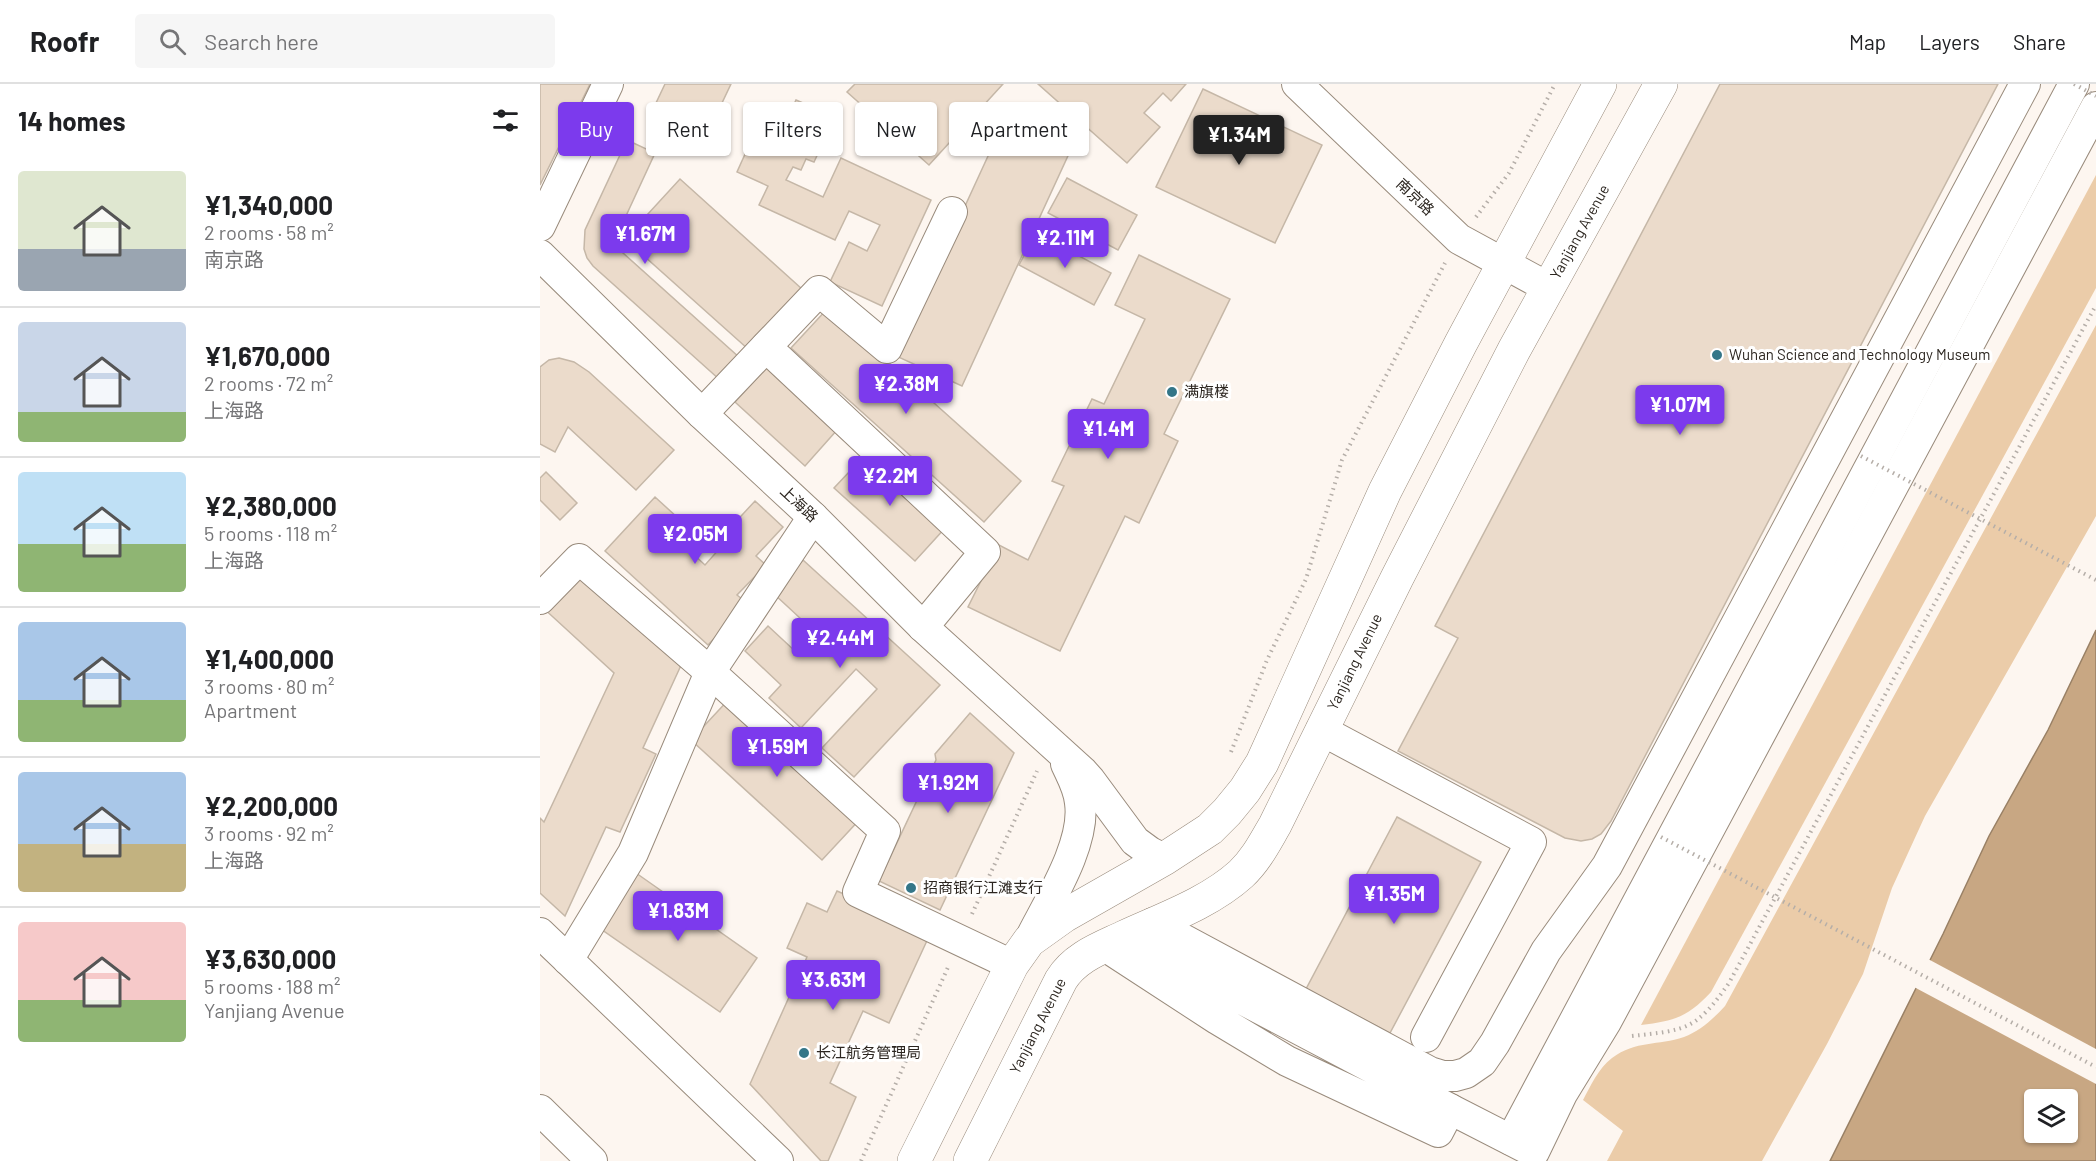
<!DOCTYPE html>
<html lang="en">
<head>
<meta charset="utf-8">
<style>
  :root { --surface:#fff; --page:#f6f6f6; --text:#202124; --muted:#757577; --line:#e0e0e0; --accent:#7c3aed }
  body { margin:0; font-family:Barlow,"Noto Sans SC",sans-serif; background:var(--page); color:var(--text); height:100vh; display:flex; flex-direction:column; font-size:22px; white-space:nowrap }
  * { box-sizing:border-box; margin:0 }
  p { font-size:20px; color:var(--muted) }
  .icon { flex:none; width:33px; height:33px; fill:none; stroke:currentColor; stroke-width:2; stroke-linecap:round; stroke-linejoin:round }
  .map { position:relative; flex:1; overflow:hidden }
  .panel { display:flex; flex-direction:column; background:var(--surface); width:540px }
  .panel>* { flex:none }
  .hud { position:absolute; left:18px; top:18px; width:570px; height:54px; display:flex; gap:12px }
  .fabs { position:absolute; left:1484px; top:1005px; display:grid; gap:12px }
  .fabs a { display:grid; place-items:center; width:54px; height:54px; border-radius:6px; background:var(--surface); box-shadow:0 2px 4px #0004; font-size:30px }
  .price { position:absolute; translate:-50% -51px; padding:0 14px; border-radius:6px; background:var(--accent); color:#fff; font-size:20px; line-height:39px; filter:drop-shadow(0 2px 3px #0008) }
  .price::after { content:''; position:absolute; left:50%; top:36px; width:18px; height:14px; margin-left:-9px; background:inherit; clip-path:polygon(0 0,100% 0,50% 100%) }
  .price.on { background:#222; color:#fff }
  ul { padding:0; list-style:none }
  li { display:flex; align-items:center; gap:18px; height:150px; padding:0 18px }
  li+li { border-top:2px solid var(--line) }
  li span { display:grid; place-items:center; flex:none; width:168px; height:120px; border-radius:6px; color:#555 }
  li>.icon { margin-inline-start:auto }
  span .icon { width:72px; height:72px; fill:#fffc; stroke-width:1 }
  li b { font-size:26px }
  h2 { display:flex; justify-content:space-between; align-items:center; height:72px; padding:0 18px; font-size:26px }
  .chip { padding:0 21px; border-radius:6px; background:var(--surface); box-shadow:0 2px 4px #0004; font-size:21px; line-height:54px }
  .chip.on { background:var(--accent); color:#fff }
  header { display:flex; align-items:center; gap:36px; box-sizing:border-box; height:84px; padding:0 30px; background:var(--surface); border-bottom:2px solid var(--line) }
  header strong { font-size:28px }
  nav { display:flex; gap:33px; margin-inline-start:auto; font-size:21px }
  .search { width:420px; height:54px; background:var(--page); display:flex; align-items:center; gap:15px; box-sizing:border-box; padding:0 21px; border-radius:6px; color:var(--muted); font-size:22px }
  main { display:flex; flex:1; min-height:0 }
  .map>svg:first-child { display:block }
  .green { fill:#ebcca9 }
  .water { fill:#c8a783; stroke:#998065; stroke-width:1.5; fill-rule:evenodd }
  .pier { fill:#fdf6f0 }
  .building { fill:#ebdbcb; stroke:#c5b7a7; stroke-width:1.5 }
  .lines { fill:none; stroke-linecap:round; stroke-linejoin:round }
  .minor-casing { stroke:#998b7c; stroke-width:32 }
  .major-casing { stroke:#998b7c; stroke-width:34 }
  .path { stroke:#b5aea8; stroke-width:4; stroke-dasharray:1.5 4.5; stroke-linecap:butt }
  .minor { stroke:#fff; stroke-width:30 }
  .major { stroke:#fff; stroke-width:33 }
  .path-bridge { stroke:#b5aea8; stroke-width:4; stroke-dasharray:1.5 4.5; stroke-linecap:butt }
  .poi-dot { fill:#347688; stroke:#fff; stroke-width:2 }
  .labels { text-anchor:middle; stroke-width:6; stroke-linejoin:round; paint-order:stroke }
  .street-label { font-size:15px; fill:#2c2620; stroke:#fff }
  .poi-label { font-size:15px; fill:#2c2620; stroke:#fff; text-anchor:start }
</style>
</head>
<body>
<header>
<strong>Roofr</strong>
<div class="search"><svg class="icon" aria-label="search" viewBox="0 0 24 24"><circle cx="10" cy="10" r="6"/><path d="M15 15l6 6"/></svg>Search here</div>
<nav><a>Map</a><a>Layers</a><a>Share</a></nav>
</header>
<main>
<section class="panel">
<h2>14 homes<svg class="icon" aria-label="filters" viewBox="0 0 24 24"><path d="M4 7h16M4 17h16"/><circle cx="9" cy="7" r="2"/><circle cx="15" cy="17" r="2"/></svg></h2>
<ul>
<li><span style="background:linear-gradient(#dfe7d0 65%,#9aa5b1 0)"><svg class="icon" aria-label="home" viewBox="0 0 24 24"><path d="M3 11l9-7 9 7M6 9v11h12V9"/></svg></span><div><b>¥1,340,000</b><p>2 rooms · 58 m²</p><p>南京路</p></div></li>
<li><span style="background:linear-gradient(#c9d6e8 75%,#8fb573 0)"><svg class="icon" aria-label="home" viewBox="0 0 24 24"><path d="M3 11l9-7 9 7M6 9v11h12V9"/></svg></span><div><b>¥1,670,000</b><p>2 rooms · 72 m²</p><p>上海路</p></div></li>
<li><span style="background:linear-gradient(#bfe0f5 60%,#8fb573 0)"><svg class="icon" aria-label="home" viewBox="0 0 24 24"><path d="M3 11l9-7 9 7M6 9v11h12V9"/></svg></span><div><b>¥2,380,000</b><p>5 rooms · 118 m²</p><p>上海路</p></div></li>
<li><span style="background:linear-gradient(#a9c7e8 65%,#8fb573 0)"><svg class="icon" aria-label="home" viewBox="0 0 24 24"><path d="M3 11l9-7 9 7M6 9v11h12V9"/></svg></span><div><b>¥1,400,000</b><p>3 rooms · 80 m²</p><p>Apartment</p></div></li>
<li><span style="background:linear-gradient(#a9c7e8 60%,#c2b280 0)"><svg class="icon" aria-label="home" viewBox="0 0 24 24"><path d="M3 11l9-7 9 7M6 9v11h12V9"/></svg></span><div><b>¥2,200,000</b><p>3 rooms · 92 m²</p><p>上海路</p></div></li>
<li><span style="background:linear-gradient(#f6c9c9 65%,#8fb573 0)"><svg class="icon" aria-label="home" viewBox="0 0 24 24"><path d="M3 11l9-7 9 7M6 9v11h12V9"/></svg></span><div><b>¥3,630,000</b><p>5 rooms · 188 m²</p><p>Yanjiang Avenue</p></div></li>
</ul>
</section>
<div class="map">
<svg width="1556" height="1077" viewBox="0 0 1556 1077">
  <rect width="100%" height="100%" fill="#fdf6f0"/>
  <g class="green">
    <path d="M 1556,91 L 1556,204 L 1171,908 C 1148,933 1134,937 1101,941 Z"/>
    <path d="M 1556,241 L 1556,432 L 1385,732 L 1352,804 L 1323,890 L 1287,960 L 1222,1077 L 1067,1077 L 1083,1047 L 1043,1016 C 1051,1001 1058,985 1072,974 C 1096,956 1118,962 1144,953 C 1160,947 1173,935 1185,922 Z"/>
  </g>
  <path class="water" d="M 1556,546 L 1556,1077 L 1290,1077 L 1403,850 L 1449,752 L 1508,646 ZM 1494,1016 L 1527,1016 L 1527,1048 L 1494,1048 Z"/>
  <polygon class="pier" points="1388,875 1556,965 1556,1000 1374,903"/>
  <g class="building">
    <polygon points="0,0 50,0 0,101"/>
    <polygon points="125,0 191,0 161,63 107,38"/>
    <polygon points="315,0 463,0 389,81 307,8"/>
    <polygon points="498,0 646,0 631,17 623,9 604,29 620,43 587,79"/>
    <polygon points="1180,0 1458,0 1071,737 1061,750 1052,755 1041,757 1025,754 858,667 918,554 895,542"/>
    <polygon points="663,5 782,61 735,159 616,103"/>
    <polygon points="256,16 295,33 274,78 266,75 261,86 253,83 246,96 283,113 301,74 391,116 342,222 290,198 309,158 327,167 340,141 309,127 295,156 219,121 228,102 197,88 211,57 232,67"/>
    <polygon points="466,33 532,63 422,302 356,272"/>
    <polygon points="87,56 115,69 73,160 200,274 180,296 53,182 47,174 44,165 45,146"/>
    <polygon points="527,94 597,131 578,166 508,129"/>
    <polygon points="140,95 262,205 208,265 85,155"/>
    <polygon points="496,149 571,189 554,221 479,181"/>
    <polygon points="599,171 690,215 624,350 638,357 599,439 585,432 520,567 428,523 459,461 488,476 524,402 512,397 552,315 564,320 605,235 575,221"/>
    <polygon points="288,224 481,397 444,438 251,264"/>
    <polygon points="19,274 34,278 49,288 134,366 96,406 28,343 15,368 0,360 0,283 9,276"/>
    <polygon points="227,283 297,346 265,382 195,318"/>
    <polygon points="326,370 406,443 375,477 294,404"/>
    <polygon points="6,388 37,419 20,436 0,416 0,394"/>
    <polygon points="115,413 150,445 139,457 165,481 181,463 177,458 215,417 243,443 216,472 226,481 197,511 207,519 168,561 65,467"/>
    <polygon points="263,476 400,601 314,693 282,664 337,605 316,585 261,644 229,614 241,601 205,567 228,542 256,568 275,548 233,509"/>
    <polygon points="39,481 143,577 103,664 116,670 80,748 66,743 25,832 0,809 0,734 4,738 74,589 1,522"/>
    <polygon points="191,613 322,733 282,776 151,656"/>
    <polygon points="430,629 474,669 400,826 339,797 396,676 395,670"/>
    <polygon points="857,733 941,778 850,949 766,905"/>
    <polygon points="96,789 217,874 180,928 58,843"/>
    <polygon points="297,807 391,848 349,939 323,927 290,999 316,1013 288,1077 281,1077 210,1000 267,873 247,864 267,819 287,828"/>
  </g>
  <g class="lines">
    <defs>
      <g id="minor">
        <polyline points="757,0 919,155 1009,204"/>
        <polyline points="0,142 68,0"/>
        <polyline points="0,171 162,330 273,433 383,543 542,687 550,696 595,757 610,768 624,775"/>
        <polyline points="226,263 445,468 383,543"/>
        <polyline points="162,330 279,207 347,264 412,128"/>
        <polyline points="0,515 39,475 170,588 345,747 318,808 472,881"/>
        <polyline points="781,646 991,758 886,953"/>
        <polyline points="613,839 890,988 903,992 915,992 926,989 942,978 955,959 1006,867 1067,782 1485,0"/>
        <polyline points="0,849 238,1077"/>
        <path d="M 489,857 C 507,820 546,761 540,719 C 539,705 532,693 526,680"/>
        <polyline points="565,862 677,935 747,977 898,1048 910,1025 584,853"/>
        <polyline points="28,876 93,769 170,588 273,433"/>
        <polyline points="910,1025 994,1068 1022,1010 1066,938 1556,23"/>
        <polyline points="0,1026 52,1077"/>
        <polyline points="971,1056 1534,0"/>
      </g>
      <g id="major">
        <polyline points="374,1077 472,881 489,857 524,832 624,775 670,745 687,728 705,706 722,679 732,657 845,407 921,259 1060,0"/>
        <path d="M 430,1077 L 521,896 C 535,873 561,864 584,853 C 623,835 669,819 701,790 C 716,776 725,758 735,741 L 857,494 L 974,266 L 1121,0"/>
      </g>
    </defs>
    <use href="#minor" class="minor-casing"/>
    <use href="#major" class="major-casing"/>
    <g class="path">
      <polyline points="936,133 969,89 1015,0"/>
      <polyline points="691,668 727,576 766,495 802,376 905,179"/>
      <polyline points="432,830 497,687"/>
      <path d="M 1092,952 C 1147,946 1156,946 1189,899 L 1556,221"/>
      <polyline points="321,1077 409,881"/>
    </g>
    <use href="#minor" class="minor"/>
    <use href="#major" class="major"/>
    <g class="path-bridge">
      <polyline points="1534,0 1556,12"/>
      <polyline points="1321,372 1556,496"/>
      <polyline points="1121,753 1556,983"/>
    </g>
  </g>
  <g class="poi-dot">
    <circle cx="1177" cy="271" r="6"/>
    <circle cx="632" cy="308" r="6"/>
    <circle cx="371" cy="804" r="6"/>
    <circle cx="264" cy="969" r="6"/>
  </g>
  <g class="labels">
    <g class="street-label">
      <text transform="translate(875 113) rotate(44)" y="5">南京路</text>
      <text transform="translate(1040 148) rotate(-61)" y="5">Yanjiang Avenue</text>
      <text transform="translate(259 420) rotate(43)" y="5">上海路</text>
      <text transform="translate(815 578) rotate(-64)" y="5">Yanjiang Avenue</text>
      <text transform="translate(498 942) rotate(-63)" y="5">Yanjiang Avenue</text>
    </g>
    <g class="poi-label">
      <text x="1189" y="276">Wuhan Science and Technology Museum</text>
      <text x="644" y="313">满旗楼</text>
      <text x="383" y="809">招商银行江滩支行</text>
      <text x="276" y="974">长江航务管理局</text>
    </g>
  </g>
</svg>
<div class="fabs">
<a><svg class="icon" aria-label="layers" viewBox="0 0 24 24"><path d="M12 4l9 5-9 5-9-5zM3 14l9 5 9-5"/></svg></a>
</div>
<b class="price on" style="left:699px;top:82px">¥1.34M</b>
<b class="price" style="left:105px;top:181px">¥1.67M</b>
<b class="price" style="left:525px;top:185px">¥2.11M</b>
<b class="price" style="left:366px;top:331px">¥2.38M</b>
<b class="price" style="left:1140px;top:352px">¥1.07M</b>
<b class="price" style="left:568px;top:376px">¥1.4M</b>
<b class="price" style="left:350px;top:423px">¥2.2M</b>
<b class="price" style="left:155px;top:481px">¥2.05M</b>
<b class="price" style="left:300px;top:585px">¥2.44M</b>
<b class="price" style="left:237px;top:694px">¥1.59M</b>
<b class="price" style="left:408px;top:730px">¥1.92M</b>
<b class="price" style="left:854px;top:841px">¥1.35M</b>
<b class="price" style="left:138px;top:858px">¥1.83M</b>
<b class="price" style="left:293px;top:927px">¥3.63M</b>
<div class="hud">
<a class="chip on">Buy</a>
<a class="chip">Rent</a>
<a class="chip">Filters</a>
<a class="chip">New</a>
<a class="chip">Apartment</a>
</div>
</div>
</main>
</body>
</html>
